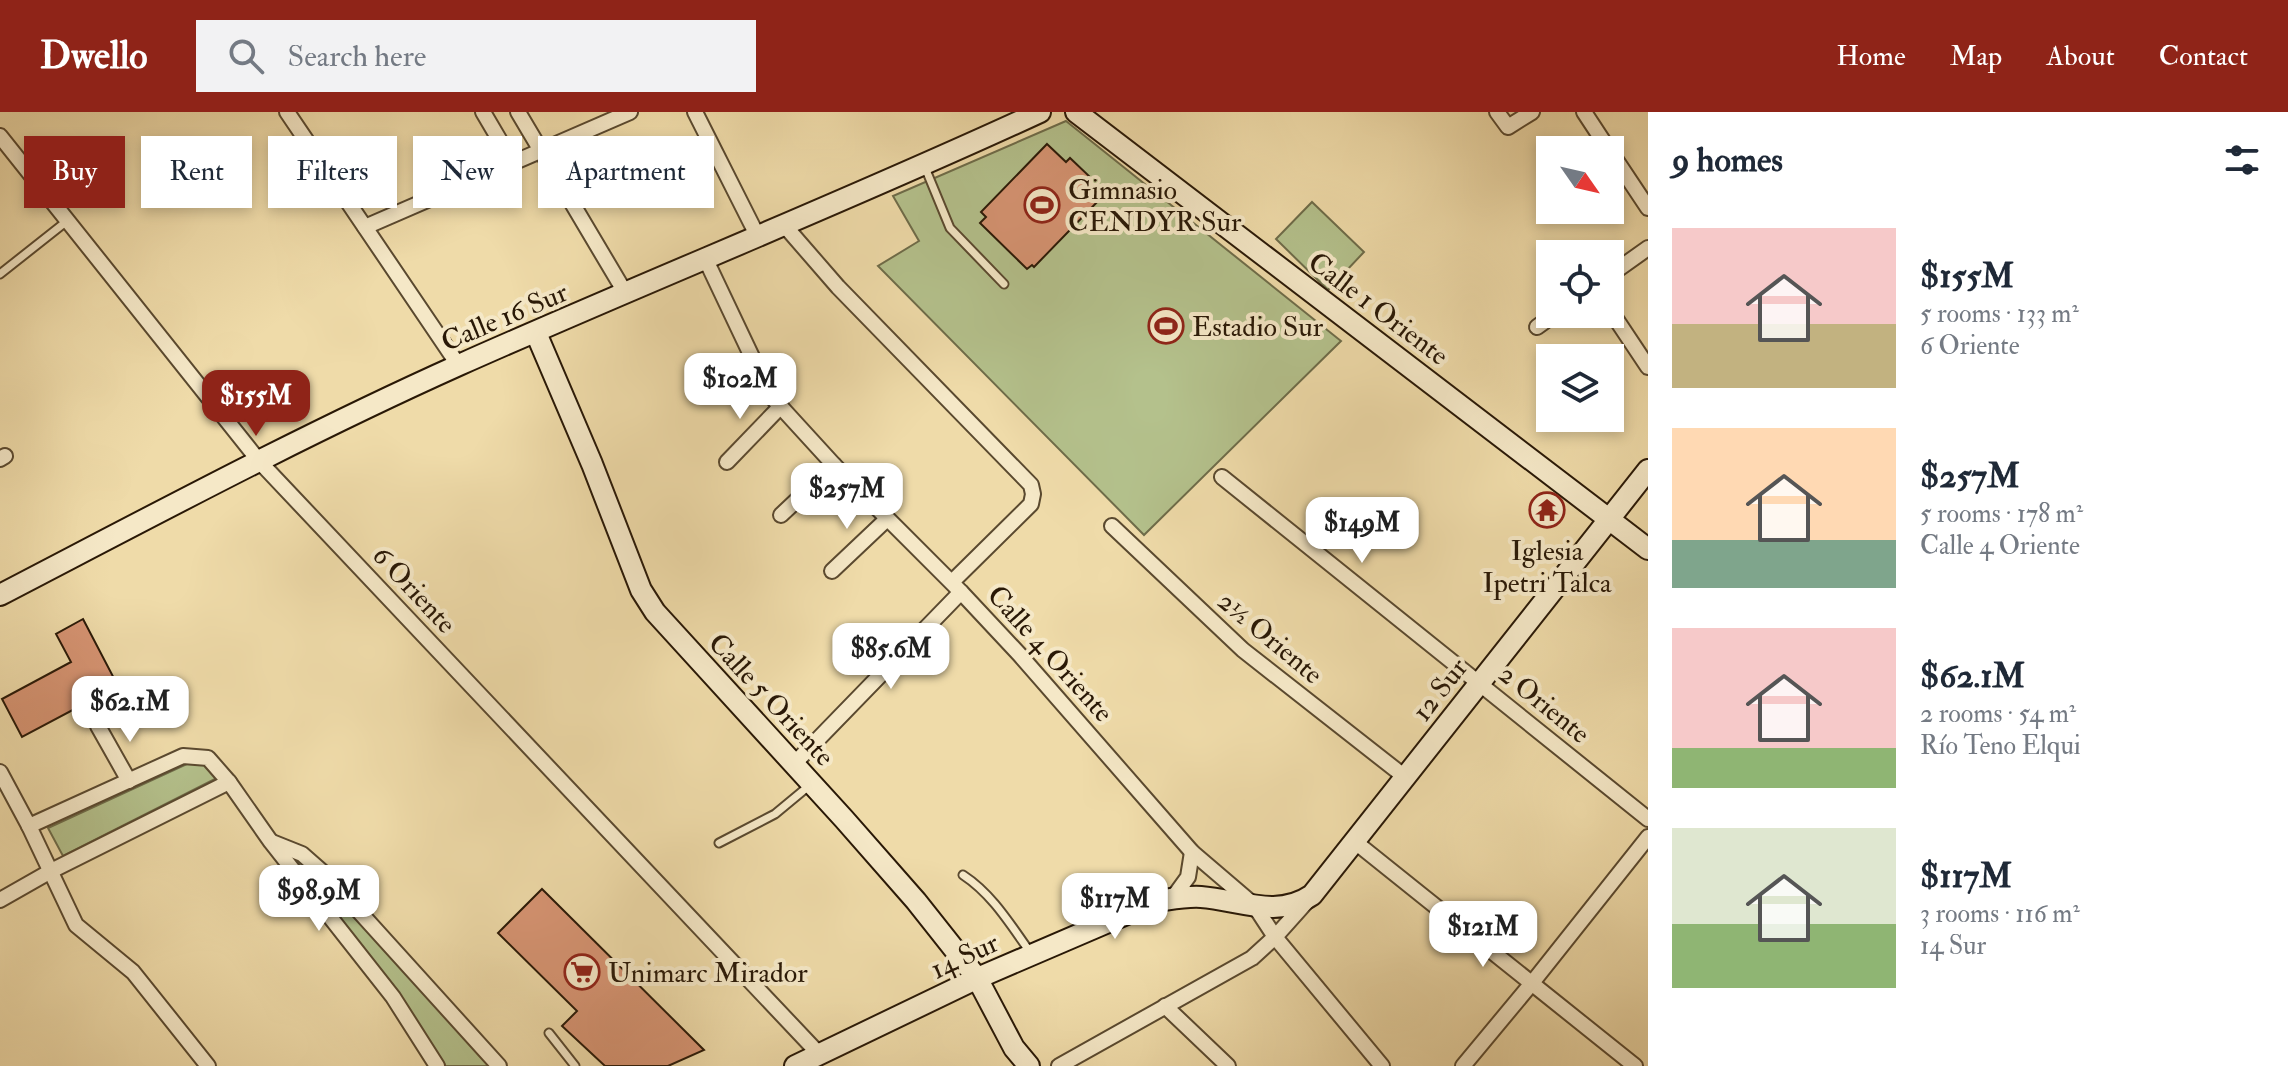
<!DOCTYPE html>
<html lang="en">
<head>
<meta charset="utf-8">
<style>
  :root { --surface:#fff; --page:#f2f2f3; --text:#1f2937; --muted:#747a83; --accent:#8f2418 }
  body { margin:0; font-family:"IM FELL Double Pica",serif; background:var(--page); color:var(--text); height:100vh; display:flex; flex-direction:column; font-size:30px; white-space:nowrap }
  * { box-sizing:border-box; margin:0 }
  p { font-size:26px; color:var(--muted) }
  .icon { flex:none; width:44px; height:44px; fill:none; stroke:currentColor; stroke-width:2; stroke-linecap:round; stroke-linejoin:round }
  .map { position:relative; flex:1; overflow:hidden }
  .side { display:flex; flex-direction:column; background:var(--surface); width:640px }
  .side>* { flex:none }
  .banner { position:absolute; left:24px; top:24px; width:760px; height:72px; display:flex; gap:16px }
  .needle { width:52px; rotate:124deg }
  .buttons { position:absolute; left:1536px; top:24px; display:grid; gap:16px }
  .buttons a { display:grid; place-items:center; width:88px; height:88px; border-radius:0px; background:var(--surface); box-shadow:0 4px 12px #0003; font-size:40px }
  .price { position:absolute; translate:-50% -68px; padding:0 18px; border-radius:16px; background:#fff; color:#222; font-size:26px; line-height:52px; filter:drop-shadow(0 2px 4px #0008) }
  .price::after { content:''; position:absolute; left:50%; top:48px; width:24px; height:18px; margin-left:-12px; background:inherit; clip-path:polygon(0 0,100% 0,50% 100%) }
  .price.active { background:var(--accent); color:#fff }
  ul { padding:0; list-style:none }
  li { display:flex; align-items:center; gap:24px; height:200px; padding:0 24px }
  li span { display:grid; place-items:center; flex:none; width:224px; height:160px; border-radius:0px; color:#555 }
  li>.icon { margin-inline-start:auto }
  span .icon { width:96px; height:96px; fill:#fffc; stroke-width:1 }
  li b { font-size:34px }
  h2 { display:flex; justify-content:space-between; align-items:center; height:96px; padding:0 24px; font-size:34px }
  .chip { padding:0 28px; border-radius:0px; background:var(--surface); box-shadow:0 4px 12px #0003; font-size:28px; line-height:72px }
  .chip.active { background:var(--accent); color:#fff }
  header { display:flex; align-items:center; gap:48px; box-sizing:border-box; height:112px; padding:0 40px; background:var(--accent); color:#fff }
  header strong { font-size:38px }
  nav { display:flex; gap:44px; margin-inline-start:auto; font-size:28px }
  .search { width:560px; height:72px; background:var(--page); display:flex; align-items:center; gap:20px; box-sizing:border-box; padding:0 28px; border-radius:0px; color:var(--muted); font-size:30px }
  main { display:flex; flex:1; min-height:0 }
  .map>svg:first-child { display:block }
  .green { fill:#b4c18c; stroke:#6e6c49; stroke-width:2 }
  .building { fill:#d79473; stroke:#291806; stroke-width:2 }
  .lines { fill:none; stroke-linecap:round; stroke-linejoin:round }
  .lane-casing { stroke:#5a492f; stroke-width:11 }
  .street-casing { stroke:#5a492f; stroke-width:18 }
  .secondary-casing { stroke:#291806; stroke-width:24 }
  .lane { stroke:#f5e8c7; stroke-width:7 }
  .street { stroke:#f5e8c7; stroke-width:14 }
  .secondary { stroke:#f5e8c7; stroke-width:20 }
  .labels { text-anchor:middle; stroke-width:8; stroke-linejoin:round; paint-order:stroke }
  .poi-label { font-size:28px; fill:#291806; stroke:#f5e8c7; text-anchor:start }
  .street-label { font-size:28px; fill:#291806; stroke:#f5e8c7 }
</style>
</head>
<body>
<header>
<strong>Dwello</strong>
<div class="search"><svg class="icon" aria-label="search" viewBox="0 0 24 24"><circle cx="10" cy="10" r="6"/><path d="M15 15l6 6"/></svg>Search here</div>
<nav><a>Home</a><a>Map</a><a>About</a><a>Contact</a></nav>
</header>
<main>
<div class="map">
<svg width="1648" height="954" viewBox="0 0 1648 954">
  <rect width="100%" height="100%" fill="#efdba9"/>
  <filter id="stains"><feTurbulence type="fractalNoise" baseFrequency=".0025" numOctaves="4"/><feColorMatrix values="0 0 0 0 .2 0 0 0 0 .09 0 0 0 0 .02 0 0 0 .5 -.17"/></filter>
  <radialGradient id="worn" r=".72"><stop offset=".6" stop-color="#630" stop-opacity="0"/><stop offset="1" stop-color="#630" stop-opacity=".3"/></radialGradient>
  <g class="green">
    <polygon points="1066,9 1341,229 1144,423 878,154 919,129 893,84"/>
    <polygon points="1312,90 1364,140 1328,178 1276,127"/>
    <polygon points="189,651 208,653 219,665 63,744 48,716"/>
    <polygon points="282,738 302,747 493,954 441,954"/>
  </g>
  <g class="building">
    <polygon points="1047,32 1066,50 1070,46 1089,64 1085,69 1102,85 1034,155 1032,153 1027,157 980,111 986,105 981,100"/>
    <polygon points="83,507 118,574 22,625 2,587 71,550 56,522"/>
    <polygon points="542,777 704,938 668,954 605,954 562,914 577,899 498,821"/>
  </g>
  <g class="lines">
    <defs>
      <g id="lane">
        <polyline points="924,53 950,116 1004,172"/>
        <polyline points="0,162 67,109"/>
        <polyline points="719,731 775,702 810,673"/>
        <path d="M 963,763 C 992,782 1010,812 1030,840"/>
        <polyline points="549,921 575,954"/>
      </g>
      <g id="street">
        <polyline points="287,0 459,254"/>
        <polyline points="483,0 513,51"/>
        <polyline points="518,0 626,182"/>
        <polyline points="695,0 758,125"/>
        <polyline points="1497,0 1508,15 1532,0"/>
        <polyline points="1584,0 1609,38"/>
        <polyline points="0,24 259,349 820,943"/>
        <polyline points="1610,39 1648,96"/>
        <polyline points="785,114 838,175 1031,373 1033,382 1031,392 952,470"/>
        <polyline points="365,115 630,0"/>
        <polyline points="706,148 770,283 834,353 961,480 1019,542 1192,740 1254,793 1275,825 1382,954"/>
        <polyline points="1610,163 1648,136"/>
        <polyline points="1610,198 1648,255"/>
        <polyline points="1537,215 1555,202"/>
        <polyline points="0,347 5,344"/>
        <polyline points="727,350 781,294"/>
        <polyline points="1222,365 1648,707"/>
        <polyline points="781,403 834,353"/>
        <polyline points="1112,414 1243,538 1405,665"/>
        <polyline points="832,459 887,407"/>
        <polyline points="98,614 129,669"/>
        <polyline points="794,652 961,480"/>
        <polyline points="0,660 29,714 76,813 133,860 208,954"/>
        <polyline points="29,714 183,644 208,646 229,670 271,730 393,885 437,954"/>
        <polyline points="1354,729 1635,954"/>
        <polyline points="272,730 302,742 327,764 499,954"/>
        <polyline points="1172,787 1188,765 1192,740"/>
        <polyline points="0,788 51,759 229,670"/>
        <polyline points="1165,894 1228,954"/>
        <polyline points="1059,954 1252,846 1275,825 1309,787"/>
        <polyline points="1463,954 1532,871 1648,725"/>
      </g>
      <g id="secondary">
        <polyline points="1076,0 1648,437"/>
        <polyline points="536,221 592,352 641,478 655,500 844,707 916,789 977,866 1014,936 1029,954"/>
        <path d="M 0,483 C 152,404 303,323 459,253 C 652,167 848,89 1040,0"/>
        <path d="M 795,954 L 980,865 L 1157,789 C 1172,787 1186,784 1201,785 C 1240,788 1277,807 1312,783 L 1648,358"/>
      </g>
    </defs>
    <use href="#lane" class="lane-casing"/>
    <use href="#street" class="street-casing"/>
    <use href="#secondary" class="secondary-casing"/>
    <use href="#lane" class="lane"/>
    <use href="#street" class="street"/>
    <use href="#secondary" class="secondary"/>
  </g>
  <defs>
    <symbol id="stadium-ring" viewBox="-11 -11 22 22"><circle r="9.5" fill="#f5e8c7" stroke="#8f2418" stroke-width="1.5"/><path d="M0-5a6.5 5 0 1 0 0 10a6.5 5 0 1 0 0-10ZM-3.5-1.8h7v3.6h-7Z" fill="#8f2418"/></symbol>
    <symbol id="temple-ring" viewBox="-11 -11 22 22"><circle r="9.5" fill="#f5e8c7" stroke="#8f2418" stroke-width="1.5"/><path d="M0-6L5-2H3V0L6.5 2.5H4V6H1.5V3h-3V6H-4V2.5H-6.5L-3 0V-2H-5Z" fill="#8f2418"/></symbol>
    <symbol id="supermarket-ring" viewBox="-11 -11 22 22"><circle r="9.5" fill="#f5e8c7" stroke="#8f2418" stroke-width="1.5"/><path d="M-6-5.5h2.5l.6 2H6L4.5 2H-2.5L-4.4-4H-6ZM-1.5 3.2a1.3 1.3 0 1 0 .1 0ZM3 3.2a1.3 1.3 0 1 0 .1 0Z" fill="#8f2418"/></symbol>
  </defs>
  <g fill-rule="evenodd">
    <use href="#stadium-ring" x="1022" y="73" width="40" height="40"/>
    <use href="#stadium-ring" x="1146" y="194" width="40" height="40"/>
    <use href="#temple-ring" x="1527" y="378" width="40" height="40"/>
    <use href="#supermarket-ring" x="562" y="840" width="40" height="40"/>
  </g>
  <g class="labels">
    <g class="poi-label">
      <text x="1068" y="87">Gimnasio<tspan x="1068" dy="32">CENDYR Sur</tspan></text>
      <text x="1192" y="224">Estadio Sur</text>
      <text x="1547" y="448" text-anchor="middle">Iglesia<tspan x="1547" dy="32">Ipetri Talca</tspan></text>
      <text x="608" y="870">Unimarc Mirador</text>
    </g>
    <g class="street-label">
      <text transform="translate(1379 196) rotate(37)" y="10">Calle 1 Oriente</text>
      <text transform="translate(504 204) rotate(-23)" y="10">Calle 16 Sur</text>
      <text transform="translate(415 477) rotate(47)" y="10">6 Oriente</text>
      <text transform="translate(1271 525) rotate(40)" y="10">2½ Oriente</text>
      <text transform="translate(1051 541) rotate(48)" y="10">Calle 4 Oriente</text>
      <text transform="translate(1439 577) rotate(-52)" y="10">12 Sur</text>
      <text transform="translate(772 587) rotate(47)" y="10">Calle 5 Oriente</text>
      <text transform="translate(1545 591) rotate(39)" y="10">2 Oriente</text>
      <text transform="translate(964 843) rotate(-25)" y="10">14 Sur</text>
    </g>
  </g>
  <rect width="100%" height="100%" filter="url(#stains)"/>
  <rect width="100%" height="100%" fill="url(#worn)"/>
</svg>
<div class="buttons">
<a><svg class="needle" viewBox="-14 -14 28 28"><path d="M0-13l5 13h-10z" fill="#e53935"/><path d="M0 13l5-13h-10z" fill="#747a83"/></svg></a>
<a><svg class="icon" aria-label="locate" viewBox="0 0 24 24"><circle cx="12" cy="12" r="6"/><path d="M12 2v4M12 18v4M2 12h4M18 12h4"/></svg></a>
<a><svg class="icon" aria-label="layers" viewBox="0 0 24 24"><path d="M12 4l9 5-9 5-9-5zM3 14l9 5 9-5"/></svg></a>
</div>
<b class="price" style="left:740px;top:309px">$102M</b>
<b class="price active" style="left:256px;top:326px">$155M</b>
<b class="price" style="left:847px;top:419px">$257M</b>
<b class="price" style="left:1362px;top:453px">$149M</b>
<b class="price" style="left:891px;top:579px">$85.6M</b>
<b class="price" style="left:130px;top:632px">$62.1M</b>
<b class="price" style="left:319px;top:821px">$98.9M</b>
<b class="price" style="left:1115px;top:829px">$117M</b>
<b class="price" style="left:1483px;top:857px">$121M</b>
<div class="banner">
<a class="chip active">Buy</a>
<a class="chip">Rent</a>
<a class="chip">Filters</a>
<a class="chip">New</a>
<a class="chip">Apartment</a>
</div>
</div>
<section class="side">
<h2>9 homes<svg class="icon" aria-label="filters" viewBox="0 0 24 24"><path d="M4 7h16M4 17h16"/><circle cx="9" cy="7" r="2"/><circle cx="15" cy="17" r="2"/></svg></h2>
<ul>
<li><span style="background:linear-gradient(#f6c9c9 60%,#c2b280 0)"><svg class="icon" aria-label="home" viewBox="0 0 24 24"><path d="M3 11l9-7 9 7M6 9v11h12V9"/></svg></span><div><b>$155M</b><p>5 rooms · 133 m²</p><p>6 Oriente</p></div></li>
<li><span style="background:linear-gradient(#ffd9b3 70%,#7fa58c 0)"><svg class="icon" aria-label="home" viewBox="0 0 24 24"><path d="M3 11l9-7 9 7M6 9v11h12V9"/></svg></span><div><b>$257M</b><p>5 rooms · 178 m²</p><p>Calle 4 Oriente</p></div></li>
<li><span style="background:linear-gradient(#f6c9c9 75%,#8fb573 0)"><svg class="icon" aria-label="home" viewBox="0 0 24 24"><path d="M3 11l9-7 9 7M6 9v11h12V9"/></svg></span><div><b>$62.1M</b><p>2 rooms · 54 m²</p><p>Río Teno Elqui</p></div></li>
<li><span style="background:linear-gradient(#dfe7d0 60%,#8fb573 0)"><svg class="icon" aria-label="home" viewBox="0 0 24 24"><path d="M3 11l9-7 9 7M6 9v11h12V9"/></svg></span><div><b>$117M</b><p>3 rooms · 116 m²</p><p>14 Sur</p></div></li>
</ul>
</section>
</main>
</body>
</html>
